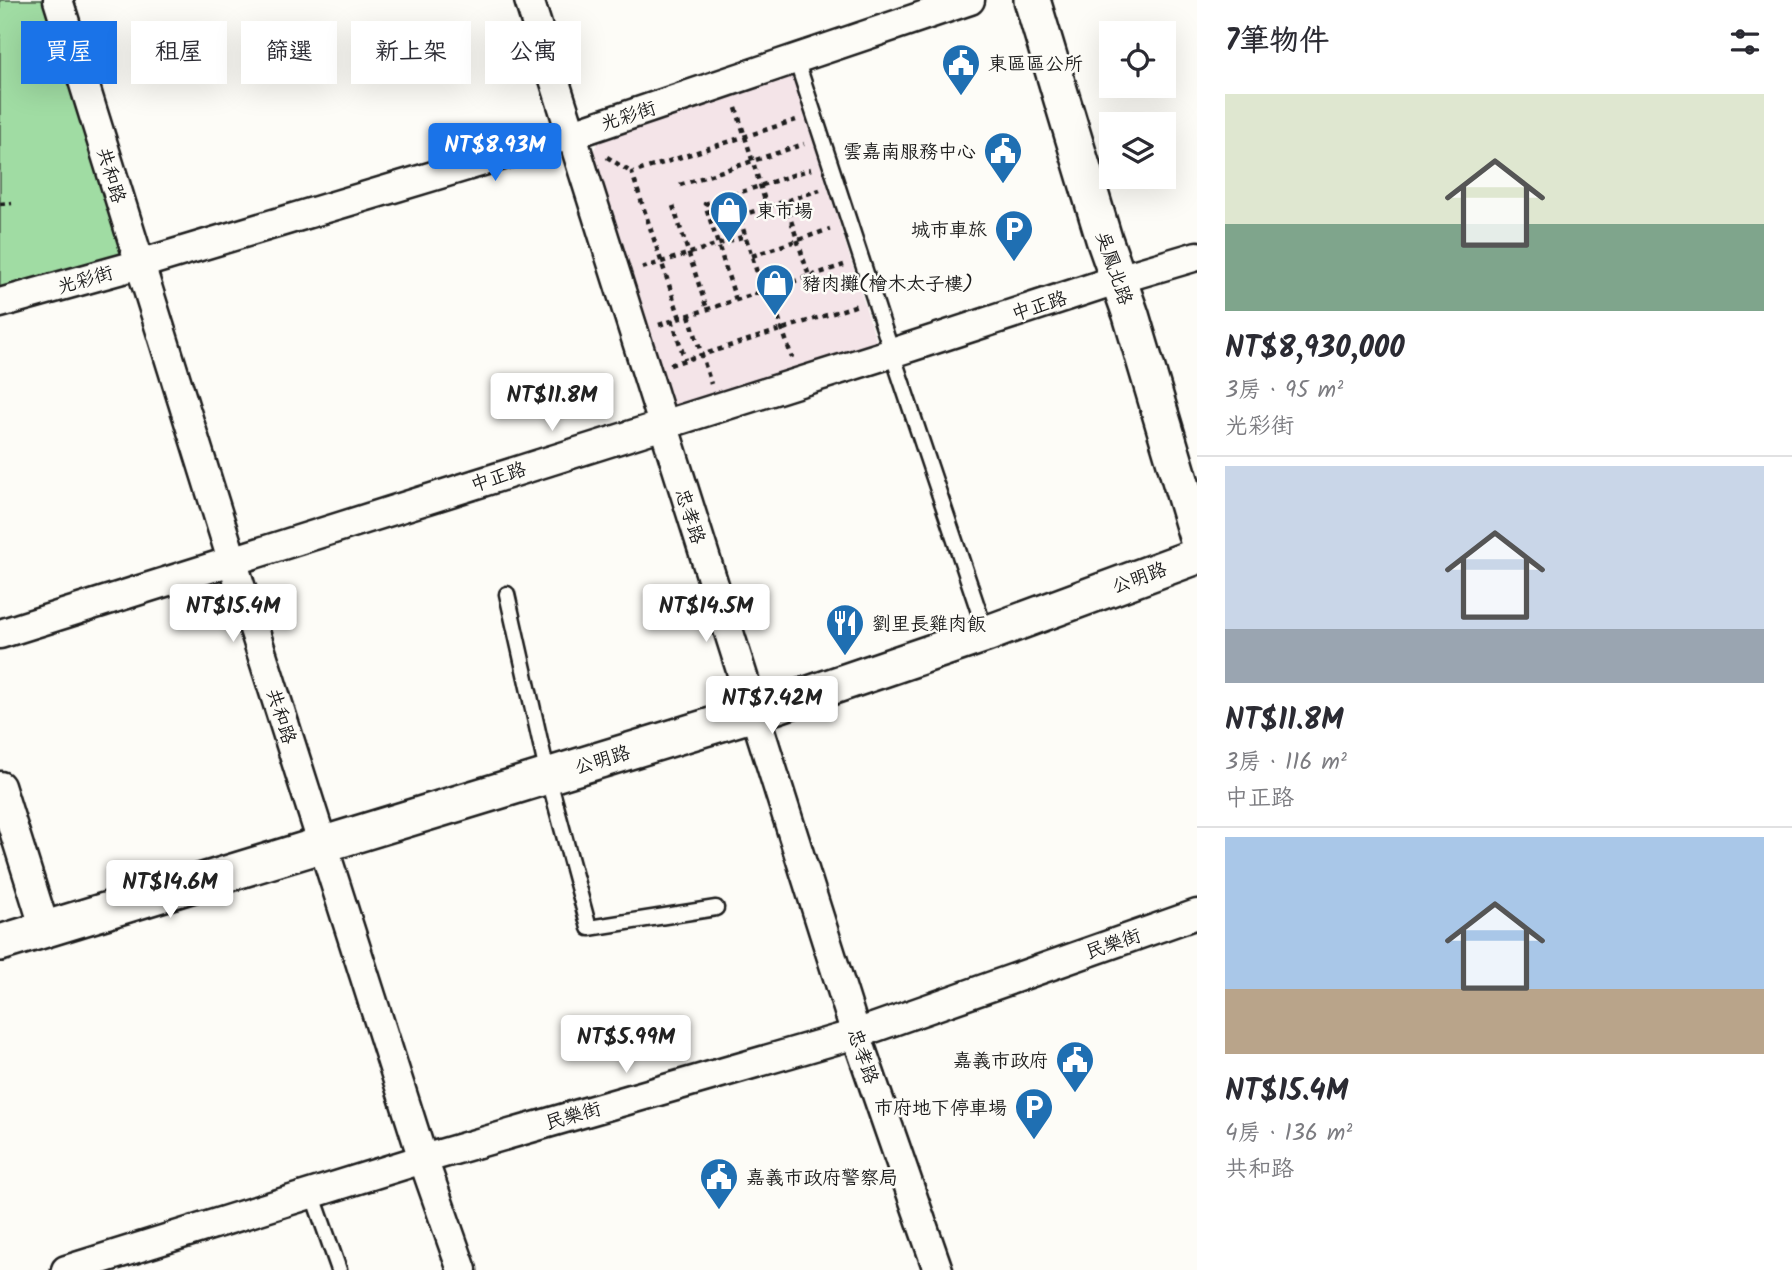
<!DOCTYPE html>
<html lang="zh-TW">
<head>
<meta charset="utf-8">
<style>
  :root { --surface:#fff; --page:#f7f7f7; --text:#2b2b33; --muted:#7c7c81; --line:#e1e1e2; --accent:#1a73e8 }
  body { margin:0; font-family:Kalam,"LXGW WenKai TC",sans-serif; background:var(--page); color:var(--text); height:100vh; display:flex; flex-direction:column; font-size:26px; white-space:nowrap }
  * { box-sizing:border-box; margin:0 }
  p { font-size:23px; color:var(--muted) }
  .icon { flex:none; width:38px; height:38px; fill:none; stroke:currentColor; stroke-width:2; stroke-linecap:round; stroke-linejoin:round }
  .map { position:relative; flex:1; overflow:hidden }
  .side { display:flex; flex-direction:column; background:var(--surface); width:595px }
  .side>* { flex:none }
  .guide { position:absolute; left:21px; top:21px; width:665px; height:63px; display:flex; gap:14px }
  .controls { position:absolute; left:1099px; top:21px; display:grid; gap:14px }
  .controls a { display:grid; place-items:center; width:77px; height:77px; border-radius:0px; background:var(--surface); box-shadow:0 7px 28px #0002; font-size:35px }
  .price { position:absolute; translate:-50% -60px; padding:0 16px; border-radius:7px; background:#fff; color:#222; font-size:23px; line-height:46px; filter:drop-shadow(0 2px 4px #0008) }
  .price::after { content:''; position:absolute; left:50%; top:42px; width:21px; height:16px; margin-left:-10px; background:inherit; clip-path:polygon(0 0,100% 0,50% 100%) }
  .price.on { background:var(--accent); color:#fff }
  ul { padding:0; list-style:none }
  li { display:grid; align-content:center; gap:14px; height:371px; padding:0 28px }
  li+li { border-top:2px solid var(--line) }
  li span { display:grid; place-items:center; height:217px; border-radius:0px; color:#555 }
  li>.icon { margin-inline-start:auto }
  span .icon { width:126px; height:126px; fill:#fffc; stroke-width:1 }
  li b { font-size:30px }
  h2 { display:flex; justify-content:space-between; align-items:center; height:84px; padding:0 28px; font-size:30px }
  .tag { padding:0 24px; border-radius:0px; background:var(--surface); box-shadow:0 7px 28px #0002; font-size:24px; line-height:63px }
  .tag.on { background:var(--accent); color:#fff }
  main { display:flex; flex:1; min-height:0 }
  .map>svg:first-child { display:block }
  .built { fill:#f4e4e8 }
  .green { fill:#a0dca3; stroke:#5e7c60; stroke-width:2 }
  .lines { fill:none; stroke-linecap:round; stroke-linejoin:round }
  .service-casing { stroke:#1c1c1c; stroke-width:19 }
  .minor-casing { stroke:#1c1c1c; stroke-width:33 }
  .tertiary-casing { stroke:#1c1c1c; stroke-width:40 }
  .path { stroke:#1c1c1c; stroke-width:4.5; stroke-dasharray:5 5; stroke-linecap:butt }
  .service { stroke:#fdfcf7; stroke-width:14 }
  .minor { stroke:#fdfcf7; stroke-width:28 }
  .tertiary { stroke:#fdfcf7; stroke-width:35 }
  .labels { text-anchor:middle; stroke-width:5; stroke-linejoin:round; paint-order:stroke }
  .poi-label { font-size:19px; fill:#1c1c1c; stroke:#fdfcf7; text-anchor:start }
  .street-label { font-size:19px; fill:#1c1c1c; stroke:#fdfcf7 }
</style>
</head>
<body>
<main>
<div class="map">
<svg width="1197" height="1270" viewBox="0 0 1197 1270">
  <rect width="100%" height="100%" fill="#fdfcf7"/>
  <filter id="ink" filterUnits="userSpaceOnUse"><feTurbulence type="fractalNoise" baseFrequency=".0143" numOctaves="2"/><feDisplacementMap in="SourceGraphic" scale="14" xChannelSelector="R" yChannelSelector="G"/><feConvolveMatrix kernelMatrix="1 2 1 2 8 2 1 2 1" color-interpolation-filters="sRGB"/></filter>
  <g filter="url(#ink)">
    <polygon class="built" points="792,74 877,343 664,410 586,166 602,134"/>
    <polygon class="green" points="0,0 45,0 124,252 119,261 0,293"/>
    <g class="lines">
      <defs>
        <g id="service">
          <polyline points="796,59 892,353 986,633"/>
          <polyline points="507,594 548,776 589,928 716,908"/>
          <polyline points="312,1193 339,1270"/>
        </g>
        <g id="minor">
          <polyline points="58,0 232,560 423,1159 462,1270"/>
          <polyline points="529,0 856,1034 938,1270"/>
          <polyline points="0,303 140,264 570,135 970,0"/>
          <polyline points="0,634 892,353 1119,279 1197,256"/>
          <polyline points="0,786 45,929"/>
          <polyline points="66,1270 423,1159 856,1034 1197,914"/>
        </g>
        <g id="tertiary">
          <polyline points="1032,0 1104,239 1131,315 1197,537"/>
          <polyline points="0,943 754,713 986,634 1197,556"/>
        </g>
      </defs>
      <use href="#service" class="service-casing"/>
      <use href="#minor" class="minor-casing"/>
      <use href="#tertiary" class="tertiary-casing"/>
      <g class="path">
        <polyline points="736,108 767,207"/>
        <polyline points="607,157 632,173"/>
        <polyline points="680,185 804,144"/>
        <polyline points="785,202 809,276"/>
        <polyline points="0,204 12,203"/>
        <polyline points="673,206 707,309"/>
        <polyline points="752,256 830,229"/>
        <polyline points="642,268 745,236"/>
        <polyline points="769,289 792,358"/>
        <polyline points="763,291 739,216 820,190"/>
        <polyline points="736,300 705,204 811,169"/>
        <polyline points="689,315 711,384"/>
        <polyline points="680,318 632,173 796,120"/>
        <polyline points="672,320 685,360"/>
        <polyline points="659,325 844,265"/>
        <polyline points="670,365 858,305"/>
      </g>
      <use href="#service" class="service"/>
      <use href="#minor" class="minor"/>
      <use href="#tertiary" class="tertiary"/>
    </g>
  </g>
  <defs>
    <symbol id="civic-pin" viewBox="-11 -11 22 30"><path d="M0 17L-7.5 6A9.5 9.5 0 1 1 7.5 6Z" fill="#1f6fb2" stroke="#fdfcf7"/><path d="M-.6-6.5H3V-4.5H.6V-3L4-1V1h2V6H-6V1h2V-1L-.6-3ZM-1.2 2.5V6h2.4V2.5Z" fill="#fff"/></symbol>
    <symbol id="shop-pin" viewBox="-11 -11 22 30"><path d="M0 17L-7.5 6A9.5 9.5 0 1 1 7.5 6Z" fill="#1f6fb2" stroke="#fdfcf7"/><path d="M-5-2.5h2.3a2.7 3.5 0 0 1 5.4 0H5L5.5 6h-11ZM-1.5-2.5h3a1.5 2.3 0 0 0-3 0Z" fill="#fff"/></symbol>
    <symbol id="parking-pin" viewBox="-11 -11 22 30"><path d="M0 17L-7.5 6A9.5 9.5 0 1 1 7.5 6Z" fill="#1f6fb2" stroke="#fdfcf7"/><path d="M-3.5-5.5H1a3.5 3.5 0 0 1 0 7H-1V5.5H-3.5ZM-1-3.4V-.6H.8a1.4 1.4 0 0 0 0-2.8Z" fill="#fff"/></symbol>
    <symbol id="restaurant-pin" viewBox="-11 -11 22 30"><path d="M0 17L-7.5 6A9.5 9.5 0 1 1 7.5 6Z" fill="#1f6fb2" stroke="#fdfcf7"/><path d="M-5-6h1v4h1v-4h1v4h1v-4h1v5L-1.5 .5V6h-2V.5L-5-1ZM5-6V6H3V1.5H1.5Q1.5-4 5-6Z" fill="#fff"/></symbol>
  </defs>
  <g fill-rule="evenodd">
    <use href="#civic-pin" x="939" y="41" width="44" height="60"/>
    <use href="#civic-pin" x="981" y="129" width="44" height="60"/>
    <use href="#shop-pin" x="707" y="188" width="44" height="60"/>
    <use href="#parking-pin" x="992" y="207" width="44" height="60"/>
    <use href="#shop-pin" x="753" y="261" width="44" height="60"/>
    <use href="#restaurant-pin" x="823" y="601" width="44" height="60"/>
    <use href="#civic-pin" x="1053" y="1038" width="44" height="60"/>
    <use href="#parking-pin" x="1012" y="1085" width="44" height="60"/>
    <use href="#civic-pin" x="697" y="1155" width="44" height="60"/>
  </g>
  <g class="labels">
    <g class="poi-label">
      <text x="988" y="70">東區區公所</text>
      <text x="976" y="158" text-anchor="end">雲嘉南服務中心</text>
      <text x="756" y="217">東市場</text>
      <text x="987" y="236" text-anchor="end">城市車旅</text>
      <text x="802" y="290">豬肉攤(檜木太子樓)</text>
      <text x="872" y="630">劉里長雞肉飯</text>
      <text x="1048" y="1067" text-anchor="end">嘉義市政府</text>
      <text x="1007" y="1114" text-anchor="end">市府地下停車場</text>
      <text x="746" y="1184">嘉義市政府警察局</text>
    </g>
    <g class="street-label">
      <text transform="translate(628 115) rotate(-18)" y="7">光彩街</text>
      <text transform="translate(112 175) rotate(73)" y="7">共和路</text>
      <text transform="translate(1115 268) rotate(71)" y="7">吳鳳北路</text>
      <text transform="translate(85 279) rotate(-16)" y="7">光彩街</text>
      <text transform="translate(1039 305) rotate(-18)" y="7">中正路</text>
      <text transform="translate(498 476) rotate(-18)" y="7">中正路</text>
      <text transform="translate(691 516) rotate(72)" y="7">忠孝路</text>
      <text transform="translate(1139 577) rotate(-20)" y="7">公明路</text>
      <text transform="translate(282 716) rotate(72)" y="7">共和路</text>
      <text transform="translate(602 759) rotate(-17)" y="7">公明路</text>
      <text transform="translate(1113 943) rotate(-19)" y="7">民樂街</text>
      <text transform="translate(864 1056) rotate(71)" y="7">忠孝路</text>
      <text transform="translate(573 1115) rotate(-16)" y="7">民樂街</text>
    </g>
  </g>
</svg>
<div class="controls">
<a><svg class="icon" aria-label="locate" viewBox="0 0 24 24"><circle cx="12" cy="12" r="6"/><path d="M12 2v4M12 18v4M2 12h4M18 12h4"/></svg></a>
<a><svg class="icon" aria-label="layers" viewBox="0 0 24 24"><path d="M12 4l9 5-9 5-9-5zM3 14l9 5 9-5"/></svg></a>
</div>
<b class="price on" style="left:495px;top:183px">NT$8.93M</b>
<b class="price" style="left:552px;top:433px">NT$11.8M</b>
<b class="price" style="left:233px;top:644px">NT$15.4M</b>
<b class="price" style="left:706px;top:644px">NT$14.5M</b>
<b class="price" style="left:772px;top:736px">NT$7.42M</b>
<b class="price" style="left:170px;top:920px">NT$14.6M</b>
<b class="price" style="left:626px;top:1075px">NT$5.99M</b>
<div class="guide">
<a class="tag on">買屋</a>
<a class="tag">租屋</a>
<a class="tag">篩選</a>
<a class="tag">新上架</a>
<a class="tag">公寓</a>
</div>
</div>
<section class="side">
<h2>7筆物件<svg class="icon" aria-label="filters" viewBox="0 0 24 24"><path d="M4 7h16M4 17h16"/><circle cx="9" cy="7" r="2"/><circle cx="15" cy="17" r="2"/></svg></h2>
<ul>
<li><span style="background:linear-gradient(#dfe7d0 60%,#7fa58c 0)"><svg class="icon" aria-label="home" viewBox="0 0 24 24"><path d="M3 11l9-7 9 7M6 9v11h12V9"/></svg></span><div><b>NT$8,930,000</b><p>3房 · 95 m²</p><p>光彩街</p></div></li>
<li><span style="background:linear-gradient(#c9d6e8 75%,#9aa5b1 0)"><svg class="icon" aria-label="home" viewBox="0 0 24 24"><path d="M3 11l9-7 9 7M6 9v11h12V9"/></svg></span><div><b>NT$11.8M</b><p>3房 · 116 m²</p><p>中正路</p></div></li>
<li><span style="background:linear-gradient(#a9c7e8 70%,#b9a48a 0)"><svg class="icon" aria-label="home" viewBox="0 0 24 24"><path d="M3 11l9-7 9 7M6 9v11h12V9"/></svg></span><div><b>NT$15.4M</b><p>4房 · 136 m²</p><p>共和路</p></div></li>
</ul>
</section>
</main>
</body>
</html>
